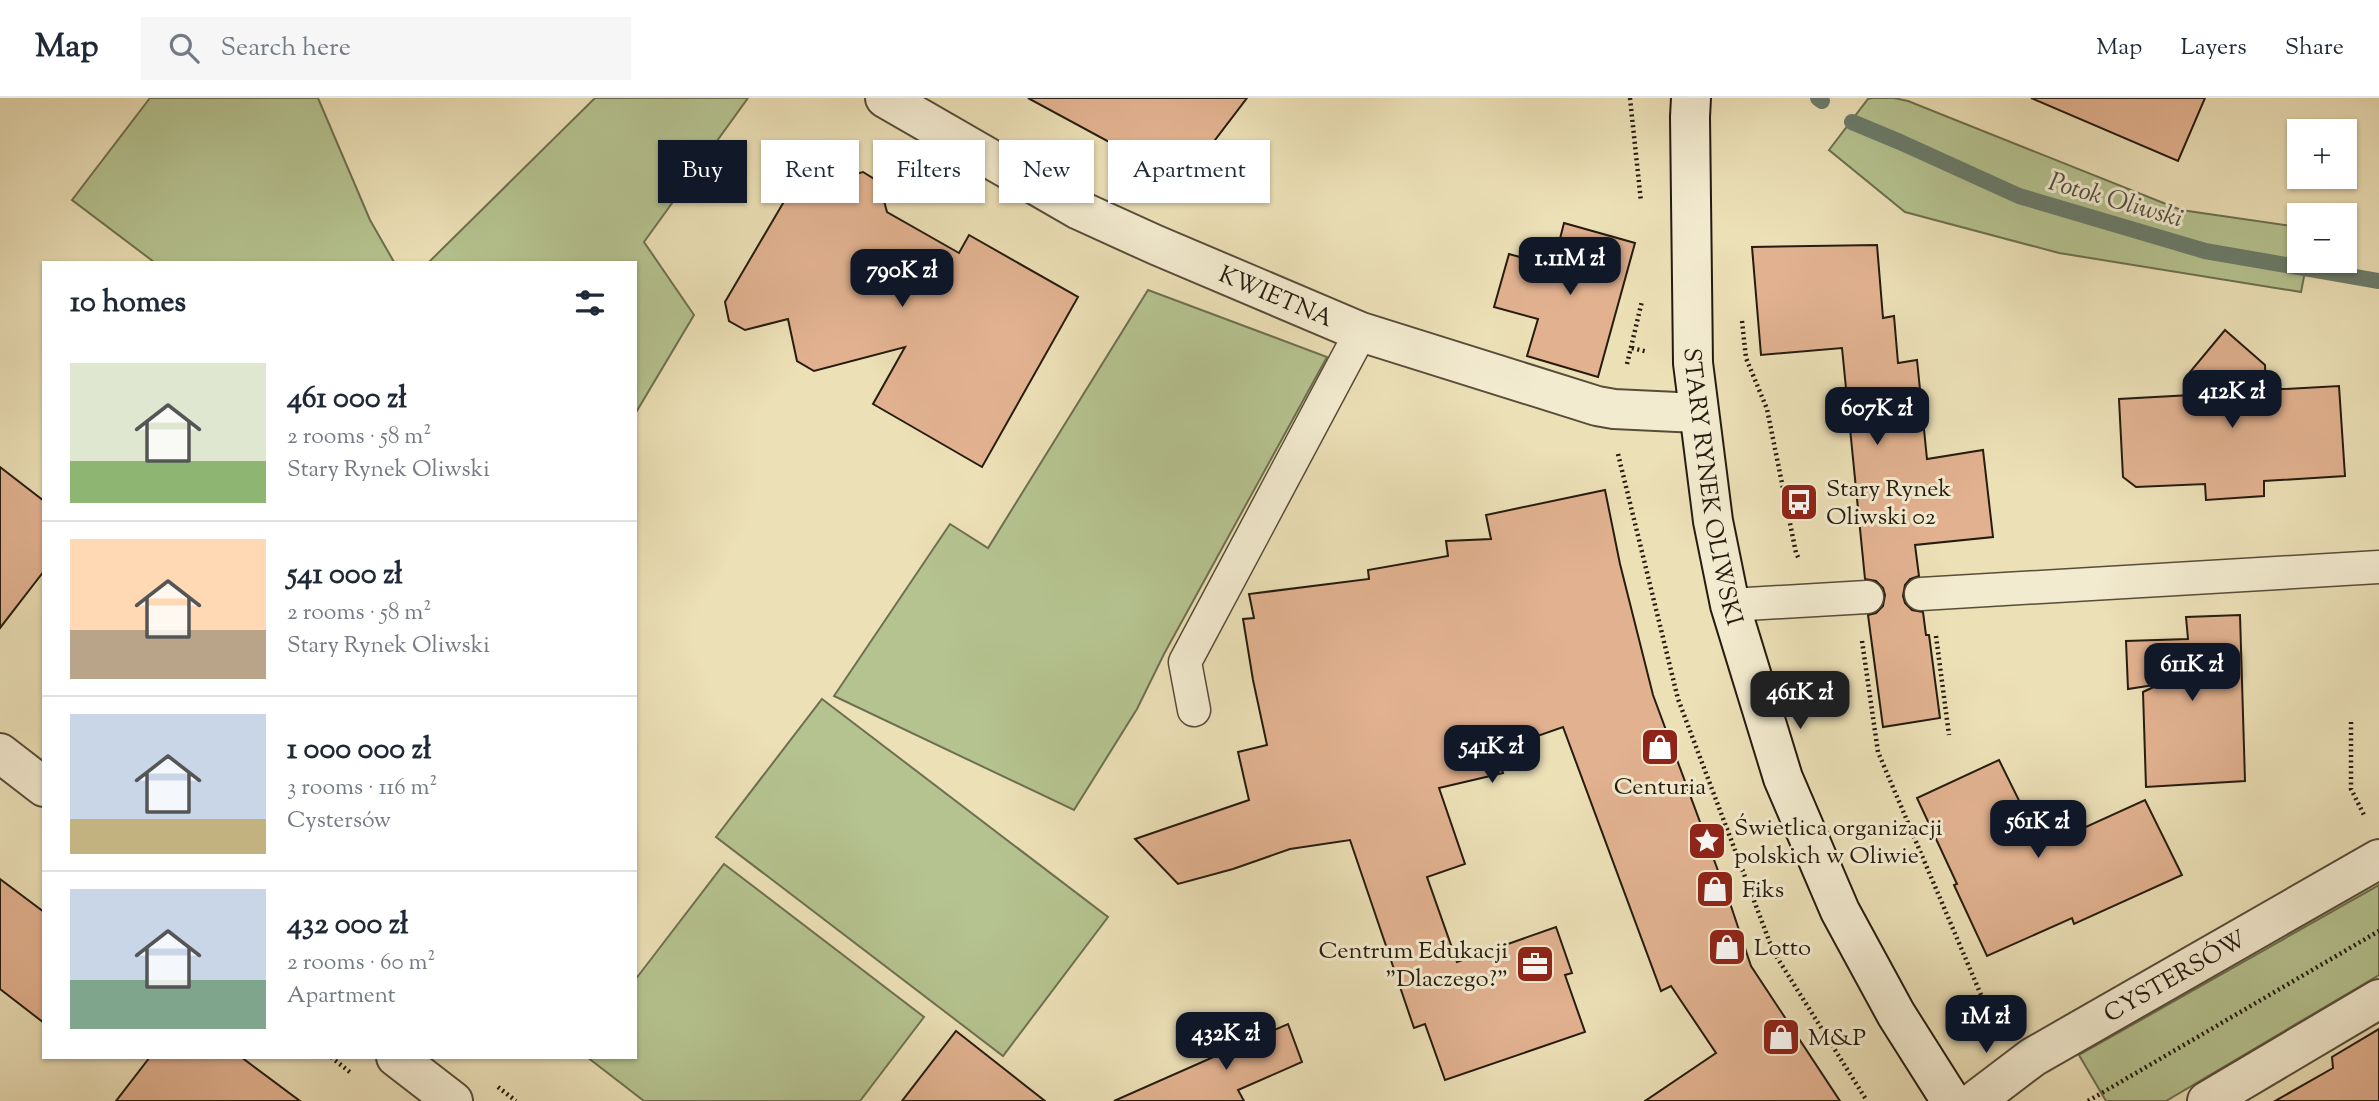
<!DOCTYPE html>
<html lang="en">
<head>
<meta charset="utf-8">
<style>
  :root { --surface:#fff; --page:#f6f6f7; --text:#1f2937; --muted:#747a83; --line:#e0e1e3; --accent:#111827 }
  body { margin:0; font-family:"Sorts Mill Goudy",serif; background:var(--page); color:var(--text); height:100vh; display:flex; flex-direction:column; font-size:26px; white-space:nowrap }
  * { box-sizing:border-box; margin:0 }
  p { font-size:23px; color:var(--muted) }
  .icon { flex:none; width:38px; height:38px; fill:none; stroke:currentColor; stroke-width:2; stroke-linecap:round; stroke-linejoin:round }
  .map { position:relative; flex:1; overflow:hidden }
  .panel { position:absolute; left:42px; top:163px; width:595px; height:798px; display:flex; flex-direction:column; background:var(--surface); border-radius:0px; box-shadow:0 2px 5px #0004 }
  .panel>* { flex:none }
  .guide { position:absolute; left:658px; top:42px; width:665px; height:63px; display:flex; gap:14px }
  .fabs { position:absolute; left:2287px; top:21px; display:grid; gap:14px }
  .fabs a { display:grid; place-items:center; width:70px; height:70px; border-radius:0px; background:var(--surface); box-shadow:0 2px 5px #0004; font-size:35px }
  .price { position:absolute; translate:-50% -60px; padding:0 16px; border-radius:14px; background:var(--accent); color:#fff; font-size:23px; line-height:46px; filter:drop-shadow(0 2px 4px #0008) }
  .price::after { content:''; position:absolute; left:50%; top:42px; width:21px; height:16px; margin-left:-10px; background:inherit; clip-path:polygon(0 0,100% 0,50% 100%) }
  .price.selected { background:#222; color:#fff }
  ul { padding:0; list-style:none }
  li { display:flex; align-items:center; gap:21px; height:175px; padding:0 28px }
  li+li { border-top:2px solid var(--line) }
  li span { display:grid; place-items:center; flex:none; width:196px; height:140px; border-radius:0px; color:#555 }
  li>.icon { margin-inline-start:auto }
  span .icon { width:84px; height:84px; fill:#fffc; stroke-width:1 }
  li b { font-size:30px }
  h2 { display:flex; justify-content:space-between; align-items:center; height:84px; padding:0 28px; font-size:30px }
  .tag { padding:0 24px; border-radius:0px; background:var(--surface); box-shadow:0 2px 5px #0004; font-size:24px; line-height:63px }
  .tag.selected { background:var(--accent); color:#fff }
  header { display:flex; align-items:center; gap:42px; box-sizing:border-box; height:98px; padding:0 35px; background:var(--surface); border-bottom:2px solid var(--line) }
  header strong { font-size:33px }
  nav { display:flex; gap:38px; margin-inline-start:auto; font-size:24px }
  .search { width:490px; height:63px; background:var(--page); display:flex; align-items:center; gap:18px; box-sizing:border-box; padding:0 24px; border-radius:0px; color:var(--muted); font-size:26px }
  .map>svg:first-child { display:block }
  .green { fill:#b5c390; stroke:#6d7050; stroke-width:2 }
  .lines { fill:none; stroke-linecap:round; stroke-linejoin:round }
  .stream { stroke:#6b7d6c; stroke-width:16 }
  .building { fill:#e2b290; stroke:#251c0f; stroke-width:2 }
  .lane-casing { stroke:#574d39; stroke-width:35 }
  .street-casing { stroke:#574d39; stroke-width:42 }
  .secondary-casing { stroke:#251c0f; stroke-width:42 }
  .path { stroke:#251c0f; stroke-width:4.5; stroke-dasharray:2 3.5; stroke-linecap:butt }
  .lane { stroke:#f3ebd0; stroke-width:32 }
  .street { stroke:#f3ebd0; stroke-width:38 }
  .secondary { stroke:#f3ebd0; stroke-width:38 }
  .labels { text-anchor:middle; stroke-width:6; stroke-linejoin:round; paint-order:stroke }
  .street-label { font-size:24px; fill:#251c0f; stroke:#f3ebd0 }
  .poi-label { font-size:24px; fill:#251c0f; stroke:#f3ebd0; text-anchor:start }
  .water-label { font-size:26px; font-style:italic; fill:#4e5445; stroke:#f3ebd0 }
</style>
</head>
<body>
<header>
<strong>Map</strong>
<div class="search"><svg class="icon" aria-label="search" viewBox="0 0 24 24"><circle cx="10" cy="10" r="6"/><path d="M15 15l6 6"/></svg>Search here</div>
<nav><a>Map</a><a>Layers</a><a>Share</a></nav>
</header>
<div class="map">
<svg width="2379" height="1003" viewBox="0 0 2379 1003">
  <rect width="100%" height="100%" fill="#ece0b7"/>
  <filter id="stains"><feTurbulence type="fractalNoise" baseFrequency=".00286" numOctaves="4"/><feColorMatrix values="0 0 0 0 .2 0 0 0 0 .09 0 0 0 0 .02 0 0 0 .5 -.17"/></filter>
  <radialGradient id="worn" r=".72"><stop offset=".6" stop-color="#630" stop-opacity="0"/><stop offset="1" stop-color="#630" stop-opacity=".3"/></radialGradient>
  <g class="green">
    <polygon points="150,0 318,0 370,122 394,164 154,164 72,102"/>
    <polygon points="595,0 748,0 644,144 694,217 635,316 635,164 429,164"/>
    <polygon points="1872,0 1894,0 1908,3 2181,112 2299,129 2300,163 2307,163 2301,194 2059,155 1905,114 1829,52 1868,1"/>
    <polygon points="1148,192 1327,259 1164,556 1137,611 1074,712 834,598 950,426 988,450"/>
    <polygon points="822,601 1108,819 1003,958 716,739"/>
    <polygon points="724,766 924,919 860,1003 644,1003 587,959 635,959 635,882"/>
    <polygon points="2379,787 2379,877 2166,1003 2106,1003 2079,957"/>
  </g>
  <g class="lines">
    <g class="stream">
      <polyline points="1818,0 1822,3"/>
      <polyline points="1852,24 1900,44 2019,98 2205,153 2379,183"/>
    </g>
  </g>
  <g class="building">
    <polygon points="1028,0 1247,0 1183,84"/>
    <polygon points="2031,0 2205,0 2178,63"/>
    <polygon points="806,66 833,82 863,74 879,84 887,114 959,155 969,137 1078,199 982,369 873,306 905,249 814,273 797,263 788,221 745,232 729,223 725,204"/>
    <polygon points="1564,125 1635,145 1598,279 1527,258 1538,221 1494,209 1509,156 1553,168"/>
    <polygon points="1877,147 1883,220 1894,218 1898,265 1917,262 1927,361 1983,352 1993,439 1915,447 1919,478 1910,481 1905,487 1903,498 1905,505 1912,512 1923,514 1926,537 1929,537 1940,620 1883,629 1868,517 1876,515 1883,508 1885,497 1883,490 1876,483 1865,481 1842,250 1761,257 1752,149"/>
    <polygon points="2225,232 2265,267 2266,292 2339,288 2345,378 2264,383 2264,398 2206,402 2205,386 2136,389 2123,379 2119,301 2191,297 2190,274"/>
    <polygon points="0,369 44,403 44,473 0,530"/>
    <polygon points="1605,392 1620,466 1653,597 1730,805 1751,868 1840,1003 1645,1003 1716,955 1671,888 1661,893 1563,629 1495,653 1503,675 1439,690 1465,766 1427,779 1457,864 1556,829 1572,875 1565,877 1585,934 1445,982 1425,926 1414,930 1350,742 1290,751 1233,771 1178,786 1135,741 1249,702 1238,654 1267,647 1253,582 1243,521 1254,520 1249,496 1369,481 1368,472 1448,458 1446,443 1491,441 1486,417"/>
    <polygon points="2240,517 2245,683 2146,689 2143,594 2160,586 2128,591 2126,543 2188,541 2186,519"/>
    <polygon points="1999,662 2042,749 2145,702 2182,777 2074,826 2072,820 1987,858 1954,787 1957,786 1917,700"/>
    <polygon points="0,781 44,814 44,925 0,891"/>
    <polygon points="1288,926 1302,964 1238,992 1244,1003 1114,1003"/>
    <polygon points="2379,931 2379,1003 2275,1003 2333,970 2332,959"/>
    <polygon points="956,933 1045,1003 902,1003"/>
    <polygon points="150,959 241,959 300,1003 116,1003"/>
  </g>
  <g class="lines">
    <defs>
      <g id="lane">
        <polyline points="1921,496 2379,469"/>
        <polyline points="1730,507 1867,499"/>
        <polyline points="1194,612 1185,564 1361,234"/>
      </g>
      <g id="street">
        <path id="s1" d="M 885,0 L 1079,112 L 1156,147 L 1361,234 L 1597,308 L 1614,311 L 1698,315"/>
        <polyline points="0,655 44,689"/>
        <polyline points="396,959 453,1003"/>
        <path id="s2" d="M 1975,1003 L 2033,959 L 2379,761"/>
        <polyline points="2207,1003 2379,901"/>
      </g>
      <g id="secondary">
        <path id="s3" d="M 1691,0 L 1690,19 L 1693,265 L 1713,423 L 1730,507 L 1783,680 L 1840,813 L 1896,916 L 1951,1003"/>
      </g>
    </defs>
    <use href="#lane" class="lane-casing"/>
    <use href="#street" class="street-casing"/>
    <use href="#secondary" class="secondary-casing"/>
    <g class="path">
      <polyline points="1630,0 1641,104"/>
      <polyline points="1742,223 1746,260 1767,311 1796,455 1799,461"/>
      <polyline points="1632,250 1648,254"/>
      <polyline points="1627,266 1642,203"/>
      <polyline points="1618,356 1678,601 1773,853 1867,1003"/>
      <polyline points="1936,538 1949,637"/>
      <polyline points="1862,543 1878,654 1984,904 2006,920"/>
      <polyline points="2351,624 2351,691 2364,717"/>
      <polyline points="331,959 351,975"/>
      <polyline points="498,989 516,1003"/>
      <polyline points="2088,1003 2379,833"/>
    </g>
    <use href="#lane" class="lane"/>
    <use href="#street" class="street"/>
    <use href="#secondary" class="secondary"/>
  </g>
  <defs>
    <symbol id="bus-square" viewBox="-11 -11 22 22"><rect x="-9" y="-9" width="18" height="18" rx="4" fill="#8f2418" stroke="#f3ebd0"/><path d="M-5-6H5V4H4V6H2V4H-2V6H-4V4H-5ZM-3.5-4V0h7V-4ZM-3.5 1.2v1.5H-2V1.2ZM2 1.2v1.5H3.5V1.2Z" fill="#fff"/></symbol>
    <symbol id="shop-square" viewBox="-11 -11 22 22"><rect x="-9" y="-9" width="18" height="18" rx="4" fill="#8f2418" stroke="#f3ebd0"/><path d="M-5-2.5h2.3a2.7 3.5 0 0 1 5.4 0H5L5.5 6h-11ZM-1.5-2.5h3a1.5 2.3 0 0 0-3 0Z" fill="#fff"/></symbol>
    <symbol id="sight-square" viewBox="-11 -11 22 22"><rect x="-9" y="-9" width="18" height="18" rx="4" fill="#8f2418" stroke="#f3ebd0"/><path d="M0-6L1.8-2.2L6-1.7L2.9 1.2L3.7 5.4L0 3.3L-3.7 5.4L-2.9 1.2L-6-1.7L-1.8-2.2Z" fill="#fff"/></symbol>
    <symbol id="office-square" viewBox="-11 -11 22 22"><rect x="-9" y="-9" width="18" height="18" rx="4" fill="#8f2418" stroke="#f3ebd0"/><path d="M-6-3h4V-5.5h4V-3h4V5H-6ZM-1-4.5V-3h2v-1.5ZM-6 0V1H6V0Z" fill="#fff"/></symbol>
  </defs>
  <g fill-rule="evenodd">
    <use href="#bus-square" x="1777" y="382" width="44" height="44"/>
    <use href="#shop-square" x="1638" y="627" width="44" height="44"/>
    <use href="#sight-square" x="1685" y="721" width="44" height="44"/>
    <use href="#shop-square" x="1693" y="769" width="44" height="44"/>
    <use href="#shop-square" x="1705" y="827" width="44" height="44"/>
    <use href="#office-square" x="1513" y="844" width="44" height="44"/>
    <use href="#shop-square" x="1759" y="917" width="44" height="44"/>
  </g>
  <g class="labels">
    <g class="street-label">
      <text dy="8" stroke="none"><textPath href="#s1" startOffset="439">KWIETNA</textPath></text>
      <text dy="8" stroke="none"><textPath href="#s3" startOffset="390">STARY RYNEK OLIWSKI</textPath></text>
      <text dy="8" stroke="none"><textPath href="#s2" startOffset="236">CYSTERSÓW</textPath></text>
    </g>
    <g class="poi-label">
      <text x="1826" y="398">Stary Rynek<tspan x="1826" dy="28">Oliwski 02</tspan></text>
      <text x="1660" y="696" text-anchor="middle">Centuria</text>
      <text x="1734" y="737">Świetlica organizacji<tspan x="1734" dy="28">polskich w Oliwie</tspan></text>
      <text x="1742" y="799">Fiks</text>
      <text x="1754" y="857">Lotto</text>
      <text x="1508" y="860" text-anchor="end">Centrum Edukacji<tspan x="1508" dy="28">"Dlaczego?"</tspan></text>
      <text x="1808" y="947">M&amp;P</text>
    </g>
    <g class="water-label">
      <text transform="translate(2116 101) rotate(16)" y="9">Potok Oliwski</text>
    </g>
  </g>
  <rect width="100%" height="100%" filter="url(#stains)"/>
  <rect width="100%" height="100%" fill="url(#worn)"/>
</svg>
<div class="fabs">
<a>+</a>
<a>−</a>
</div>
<b class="price" style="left:1570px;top:199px">1.11M zł</b>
<b class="price" style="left:902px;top:211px">790K zł</b>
<b class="price" style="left:2232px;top:332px">412K zł</b>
<b class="price" style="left:1877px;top:349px">607K zł</b>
<b class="price" style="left:2192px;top:605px">611K zł</b>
<b class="price selected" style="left:1800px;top:633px">461K zł</b>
<b class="price" style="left:1492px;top:687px">541K zł</b>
<b class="price" style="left:2038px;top:762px">561K zł</b>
<b class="price" style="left:1986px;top:957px">1M zł</b>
<b class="price" style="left:1226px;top:974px">432K zł</b>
<div class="guide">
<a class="tag selected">Buy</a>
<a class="tag">Rent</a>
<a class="tag">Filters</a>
<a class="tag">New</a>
<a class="tag">Apartment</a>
</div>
<section class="panel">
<h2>10 homes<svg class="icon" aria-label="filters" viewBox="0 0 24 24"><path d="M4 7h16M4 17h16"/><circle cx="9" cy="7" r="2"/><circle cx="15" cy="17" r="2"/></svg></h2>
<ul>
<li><span style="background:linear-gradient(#dfe7d0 70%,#8fb573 0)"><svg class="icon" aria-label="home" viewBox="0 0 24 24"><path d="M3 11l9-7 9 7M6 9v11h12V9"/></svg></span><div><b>461 000 zł</b><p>2 rooms · 58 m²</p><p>Stary Rynek Oliwski</p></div></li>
<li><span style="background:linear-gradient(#ffd9b3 65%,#b9a48a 0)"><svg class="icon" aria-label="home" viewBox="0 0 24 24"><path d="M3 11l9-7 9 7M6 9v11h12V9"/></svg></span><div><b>541 000 zł</b><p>2 rooms · 58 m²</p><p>Stary Rynek Oliwski</p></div></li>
<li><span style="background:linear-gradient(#c9d6e8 75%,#c2b280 0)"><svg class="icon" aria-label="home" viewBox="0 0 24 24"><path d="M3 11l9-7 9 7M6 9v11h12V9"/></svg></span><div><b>1 000 000 zł</b><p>3 rooms · 116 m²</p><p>Cystersów</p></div></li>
<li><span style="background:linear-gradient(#c9d6e8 65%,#7fa58c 0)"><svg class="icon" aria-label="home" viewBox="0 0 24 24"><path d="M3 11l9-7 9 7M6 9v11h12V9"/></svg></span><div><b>432 000 zł</b><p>2 rooms · 60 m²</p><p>Apartment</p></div></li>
</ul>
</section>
</div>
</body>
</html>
